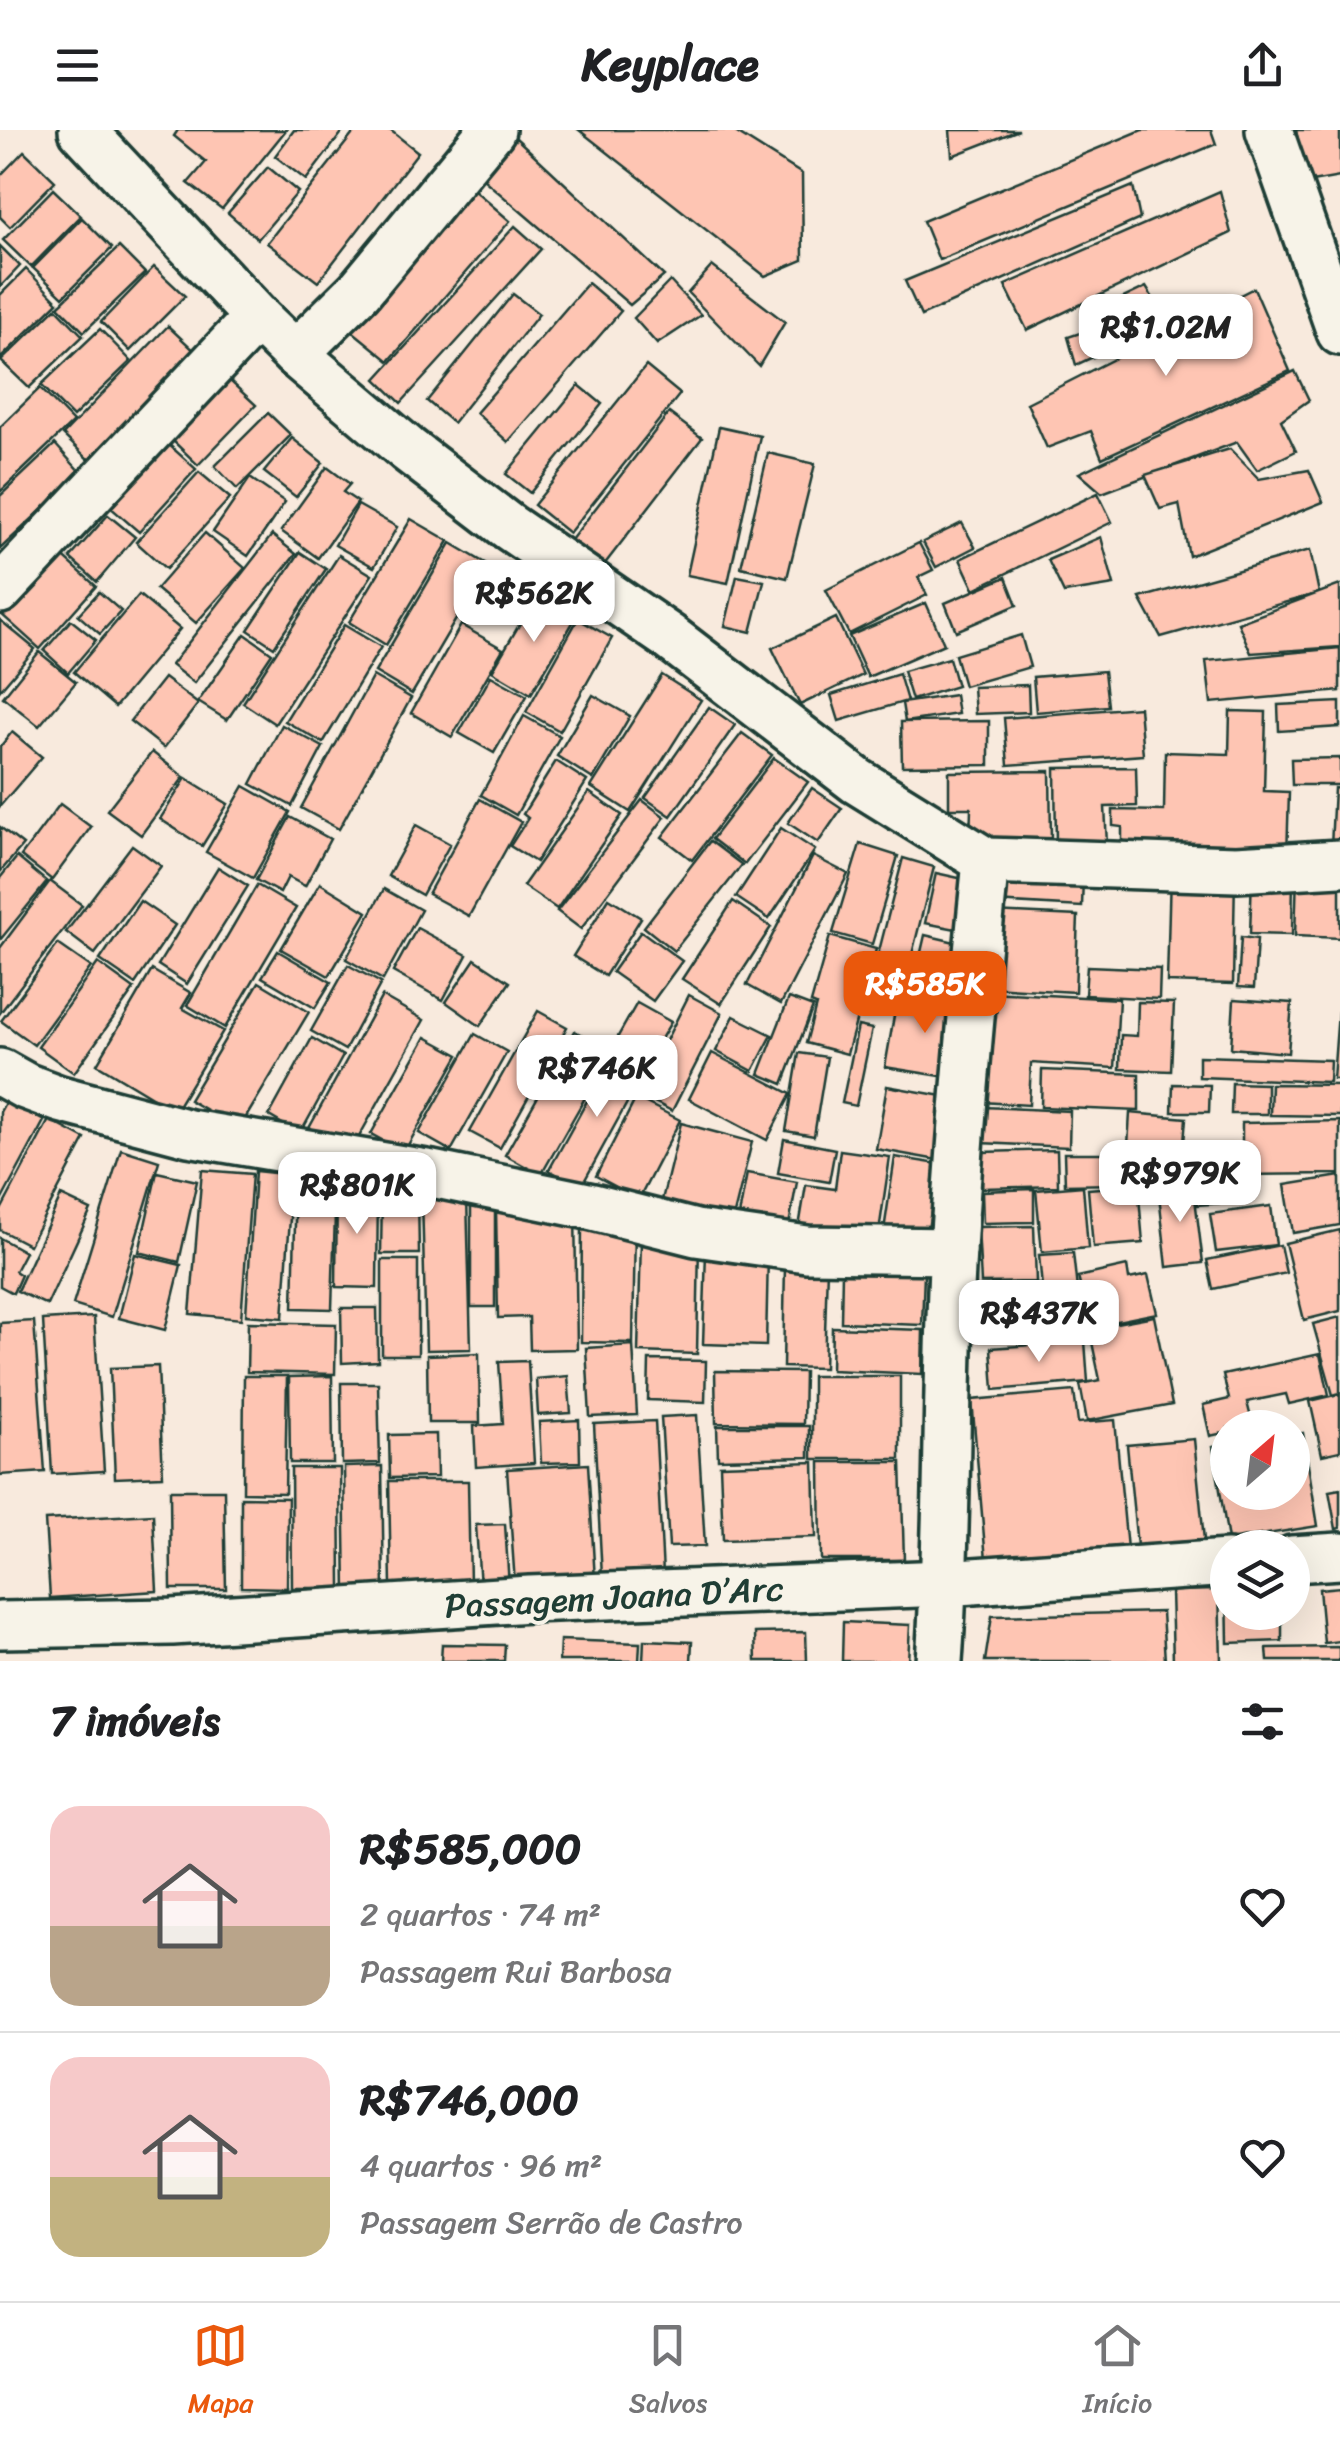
<!DOCTYPE html>
<html lang="pt">
<head>
<meta charset="utf-8">
<style>
  :root { --surface:#fff; --page:#f6f6f6; --text:#202124; --muted:#757577; --line:#e0e0e0; --accent:#ea580c }
  body { margin:0; font-family:Sriracha,sans-serif; background:var(--page); color:var(--text); height:100vh; display:flex; flex-direction:column; font-size:38px; white-space:nowrap }
  * { box-sizing:border-box; margin:0 }
  p { font-size:32px; color:var(--muted) }
  .icon { flex:none; width:55px; height:55px; fill:none; stroke:currentColor; stroke-width:2; stroke-linecap:round; stroke-linejoin:round }
  .map { position:relative; height:1531px; overflow:hidden }
  .panel { display:flex; flex-direction:column; background:var(--surface); flex:1 }
  .panel>* { flex:none }
  .needle { width:65px; rotate:28deg }
  .tools { position:absolute; left:1210px; top:1280px; display:grid; gap:20px }
  .tools a { display:grid; place-items:center; width:100px; height:100px; border-radius:50%; background:var(--surface); box-shadow:0 10px 40px #0002; font-size:50px }
  .price { position:absolute; translate:-50% -85px; padding:0 22px; border-radius:20px; background:#fff; color:#222; font-size:32px; line-height:65px; filter:drop-shadow(0 2px 5px #0008) }
  .price::after { content:''; position:absolute; left:50%; top:60px; width:30px; height:22px; margin-left:-15px; background:inherit; clip-path:polygon(0 0,100% 0,50% 100%) }
  .price.current { background:var(--accent); color:#fff }
  ul { padding:0; list-style:none }
  li { display:flex; align-items:center; gap:30px; height:250px; padding:0 50px }
  li+li { border-top:2px solid var(--line) }
  li span { display:grid; place-items:center; flex:none; width:280px; height:200px; border-radius:30px; color:#555 }
  li>.icon { margin-inline-start:auto }
  span .icon { width:120px; height:120px; fill:#fffc; stroke-width:1 }
  li b { font-size:42px }
  h2 { display:flex; justify-content:space-between; align-items:center; height:120px; padding:0 50px; font-size:42px }
  header { display:flex; justify-content:space-between; align-items:center; height:130px; padding:0 50px; background:var(--surface); font-size:45px; font-weight:800 }
  .menu { display:flex; justify-content:space-around; align-items:center; height:140px; border-top:2px solid var(--line); background:var(--surface); font-size:28px; color:var(--muted) }
  .menu a { display:grid; justify-items:center; gap:5px }
  .menu .current { color:var(--accent) }
  .map>svg:first-child { display:block }
  .building { fill:#fec5b3; stroke:#1f3d34; stroke-width:2.5 }
  .lines { fill:none; stroke-linecap:round; stroke-linejoin:round }
  .minor-casing { stroke:#1f3d34; stroke-width:52 }
  .minor { stroke:#f7f3e8; stroke-width:45 }
  .labels { text-anchor:middle; stroke-width:8; stroke-linejoin:round; paint-order:stroke }
  .street-label { font-size:35px; fill:#1f3d34; stroke:#f7f3e8 }
</style>
</head>
<body>
<header><svg class="icon" aria-label="menu" viewBox="0 0 24 24"><path d="M4 6h16M4 12h16M4 18h16"/></svg>Keyplace<svg class="icon" aria-label="share" viewBox="0 0 24 24"><path d="M12 15V3M7 8l5-5 5 5M5 13v7h14v-7"/></svg></header>
<div class="map">
<svg width="1340" height="1531" viewBox="0 0 1340 1531">
  <rect width="100%" height="100%" fill="#f8eadd"/>
  <filter id="ink" filterUnits="userSpaceOnUse"><feTurbulence type="fractalNoise" baseFrequency=".01" numOctaves="2"/><feDisplacementMap in="SourceGraphic" scale="20" xChannelSelector="R" yChannelSelector="G"/><feConvolveMatrix kernelMatrix="1 2 1 2 8 2 1 2 1" color-interpolation-filters="sRGB"/></filter>
  <g filter="url(#ink)">
    <g class="building">
      <polygon points="178,0 286,0 222,79 188,53 206,32 174,6"/>
      <polygon points="294,0 344,0 306,50 275,26"/>
      <polygon points="356,0 390,0 418,22 318,152 267,113"/>
      <polygon points="579,0 732,0 802,44 803,130 765,146"/>
      <polygon points="950,0 1019,0 952,26"/>
      <polygon points="1142,0 1211,0 1216,14 939,130 923,91"/>
      <polygon points="1296,0 1340,0 1340,47 1306,53"/>
      <polygon points="516,8 664,146 630,175 476,43"/>
      <polygon points="24,21 55,51 10,97 0,87 0,46"/>
      <polygon points="268,37 298,62 258,109 228,83"/>
      <polygon points="1133,56 1140,89 921,186 905,151"/>
      <polygon points="472,58 510,91 389,231 351,200"/>
      <polygon points="53,59 81,86 31,137 3,110"/>
      <polygon points="1220,61 1231,103 1027,200 1005,155"/>
      <polygon points="82,88 112,118 63,167 33,138"/>
      <polygon points="515,96 541,119 401,273 376,249"/>
      <polygon points="0,116 20,136 0,157"/>
      <polygon points="119,117 145,143 84,202 58,176"/>
      <polygon points="712,136 785,192 759,236 688,163"/>
      <polygon points="154,137 185,166 130,221 101,192"/>
      <polygon points="26,139 58,172 0,229 0,165"/>
      <polygon points="670,151 701,185 657,214 634,188"/>
      <polygon points="588,153 621,181 508,312 476,283"/>
      <polygon points="1146,157 1168,192 1076,235 1068,207 1098,197 1098,180"/>
      <polygon points="1254,158 1290,241 1102,328 1091,301 1047,318 1027,273"/>
      <polygon points="513,164 539,184 453,293 427,271"/>
      <polygon points="56,178 83,206 29,258 1,231"/>
      <polygon points="168,196 199,225 93,334 63,305"/>
      <polygon points="100,199 131,231 73,287 41,255"/>
      <polygon points="646,236 680,264 569,403 534,375"/>
      <polygon points="1295,241 1309,270 1281,290 1296,321 1257,340 1237,312 1102,363 1079,343"/>
      <polygon points="229,250 256,275 198,335 171,309"/>
      <polygon points="579,255 602,274 530,363 506,344"/>
      <polygon points="40,258 73,292 0,362 0,297"/>
      <polygon points="268,283 291,305 237,359 215,336"/>
      <polygon points="669,283 702,308 604,435 571,410"/>
      <polygon points="719,297 760,306 728,453 687,445"/>
      <polygon points="292,308 323,333 296,367 264,342"/>
      <polygon points="167,313 196,339 139,402 110,377"/>
      <polygon points="55,314 81,343 0,419 0,366"/>
      <polygon points="1230,319 1259,349 1309,340 1323,372 1189,426 1179,374 1160,379 1145,345"/>
      <polygon points="768,323 815,334 787,448 741,437"/>
      <polygon points="327,337 350,354 343,362 358,372 318,428 281,401"/>
      <polygon points="199,342 230,368 166,439 136,412"/>
      <polygon points="250,348 285,372 248,426 213,402"/>
      <polygon points="1098,363 1112,392 974,459 960,429"/>
      <polygon points="358,375 397,397 374,437 335,415"/>
      <polygon points="108,385 135,407 97,452 70,428"/>
      <polygon points="411,389 449,411 386,515 349,492"/>
      <polygon points="962,393 975,417 936,437 923,412"/>
      <polygon points="205,403 245,438 196,493 156,459"/>
      <polygon points="272,405 296,424 194,553 171,535"/>
      <polygon points="1101,407 1114,455 1064,463 1048,430"/>
      <polygon points="451,413 488,435 412,564 375,542"/>
      <polygon points="919,413 933,440 918,447 927,465 849,504 826,460"/>
      <polygon points="1310,420 1319,463 1161,507 1140,468"/>
      <polygon points="57,421 96,456 40,519 1,484"/>
      <polygon points="300,422 326,439 274,517 248,500"/>
      <polygon points="339,425 372,445 275,594 243,573"/>
      <polygon points="737,446 764,451 751,502 725,496"/>
      <polygon points="1006,447 1017,475 956,501 945,473"/>
      <polygon points="1340,455 1340,517 1251,523 1238,493"/>
      <polygon points="99,462 121,481 100,504 78,485"/>
      <polygon points="139,465 180,499 115,577 74,542"/>
      <polygon points="536,466 575,489 531,564 492,541"/>
      <polygon points="926,473 944,514 868,547 849,506"/>
      <polygon points="836,488 863,545 800,575 772,518"/>
      <polygon points="578,489 612,508 560,601 526,582"/>
      <polygon points="0,490 35,519 0,560"/>
      <polygon points="71,490 96,510 68,543 44,521"/>
      <polygon points="344,495 381,517 323,613 285,591"/>
      <polygon points="461,495 503,519 452,607 411,583"/>
      <polygon points="245,504 272,523 227,590 198,572"/>
      <polygon points="1021,505 1030,537 964,556 955,525"/>
      <polygon points="1340,518 1340,561 1211,573 1206,531"/>
      <polygon points="39,522 76,552 39,596 3,567"/>
      <polygon points="949,528 957,556 912,570 903,541"/>
      <polygon points="1104,541 1108,576 1036,582 1033,547"/>
      <polygon points="899,544 907,571 839,591 831,565"/>
      <polygon points="662,545 701,570 630,682 591,657"/>
      <polygon points="373,546 411,568 339,699 301,678"/>
      <polygon points="491,546 527,566 494,623 459,603"/>
      <polygon points="164,548 198,574 164,618 130,591"/>
      <polygon points="1028,555 1029,582 975,584 973,557"/>
      <polygon points="593,565 630,586 593,649 557,626"/>
      <polygon points="955,565 958,584 905,592 902,573"/>
      <polygon points="1340,572 1340,597 1279,601 1278,575"/>
      <polygon points="709,577 735,595 671,686 645,668"/>
      <polygon points="1139,577 1143,625 1008,635 1004,588"/>
      <polygon points="1230,581 1266,582 1264,661 1289,662 1287,727 1122,723 1122,697 1113,696 1113,680 1164,681 1165,622 1229,624"/>
      <polygon points="524,586 560,606 516,685 481,665"/>
      <polygon points="989,591 989,635 902,636 901,592"/>
      <polygon points="282,595 323,617 292,676 251,654"/>
      <polygon points="12,602 42,627 0,676 0,617"/>
      <polygon points="742,603 772,625 692,730 662,707"/>
      <polygon points="152,622 184,647 141,705 107,680"/>
      <polygon points="774,628 808,652 745,734 712,709"/>
      <polygon points="1340,628 1340,655 1292,655 1291,629"/>
      <polygon points="556,631 587,651 536,732 510,716 528,688 523,684"/>
      <polygon points="1136,637 1137,676 1105,677 1107,714 1056,715 1055,638"/>
      <polygon points="1050,641 1051,710 970,710 971,678 949,678 949,642"/>
      <polygon points="186,648 228,674 202,716 160,689"/>
      <polygon points="244,656 290,682 253,748 206,722"/>
      <polygon points="812,658 842,678 818,713 788,693"/>
      <polygon points="1334,658 1340,659 1340,716 1331,716"/>
      <polygon points="589,662 622,685 557,779 523,756"/>
      <polygon points="480,669 521,692 469,786 428,764"/>
      <polygon points="642,670 665,687 581,799 557,781"/>
      <polygon points="60,674 91,697 52,750 21,726"/>
      <polygon points="290,687 330,709 305,756 288,747 280,763 256,750"/>
      <polygon points="416,695 450,714 422,765 388,746"/>
      <polygon points="0,697 23,715 0,742"/>
      <polygon points="781,698 815,720 769,789 736,767"/>
      <polygon points="710,711 742,735 674,821 644,797"/>
      <polygon points="860,714 898,726 872,814 833,803"/>
      <polygon points="132,715 161,736 95,824 66,802"/>
      <polygon points="813,726 848,744 781,874 747,855"/>
      <polygon points="17,727 47,752 0,810 0,748"/>
      <polygon points="903,728 934,737 903,860 871,852"/>
      <polygon points="218,737 248,756 187,854 158,835"/>
      <polygon points="1170,742 1235,745 1233,854 1167,852"/>
      <polygon points="936,743 968,750 956,799 925,793"/>
      <polygon points="995,743 1083,747 1082,777 994,772"/>
      <polygon points="1297,743 1340,745 1340,808 1295,806"/>
      <polygon points="1252,745 1293,747 1292,805 1250,804"/>
      <polygon points="50,751 82,775 0,883 0,818"/>
      <polygon points="320,753 367,782 329,846 281,819"/>
      <polygon points="257,755 296,778 225,898 187,875"/>
      <polygon points="384,759 421,780 383,850 346,829"/>
      <polygon points="609,768 641,788 605,846 573,826"/>
      <polygon points="140,771 175,795 135,854 100,830"/>
      <polygon points="733,771 771,797 721,874 682,849"/>
      <polygon points="993,782 1078,786 1075,862 990,857"/>
      <polygon points="417,798 467,825 443,870 393,842"/>
      <polygon points="641,801 682,831 653,871 612,842"/>
      <polygon points="925,805 972,816 958,872 912,861"/>
      <polygon points="830,806 876,819 847,924 806,913 816,875 811,873"/>
      <polygon points="1241,807 1257,809 1254,858 1238,857"/>
      <polygon points="58,814 91,837 34,915 1,891"/>
      <polygon points="278,821 331,852 315,878 262,847"/>
      <polygon points="475,829 510,852 480,896 446,872"/>
      <polygon points="98,833 134,859 74,943 38,917"/>
      <polygon points="348,835 381,853 345,920 311,901"/>
      <polygon points="1087,836 1160,839 1159,869 1085,865"/>
      <polygon points="152,840 191,863 182,878 223,901 175,981 97,934"/>
      <polygon points="259,852 309,882 239,999 189,970"/>
      <polygon points="989,862 1119,869 1115,938 1031,933 1029,975 983,972"/>
      <polygon points="898,863 965,874 953,948 885,937"/>
      <polygon points="689,865 722,883 672,981 639,964"/>
      <polygon points="382,866 424,890 350,1023 308,1000"/>
      <polygon points="789,868 813,877 783,954 759,944"/>
      <polygon points="1234,869 1292,873 1288,923 1231,918"/>
      <polygon points="1138,872 1174,873 1171,941 1120,939 1121,905 1137,906"/>
      <polygon points="637,873 671,892 645,936 612,917"/>
      <polygon points="538,881 567,897 500,1018 470,1002"/>
      <polygon points="1338,882 1340,882 1340,949 1333,949"/>
      <polygon points="734,886 772,905 753,941 716,921"/>
      <polygon points="858,896 872,899 856,976 842,973"/>
      <polygon points="575,901 611,922 541,1045 505,1025"/>
      <polygon points="475,904 507,922 451,1021 419,1003"/>
      <polygon points="426,907 459,925 404,1022 371,1004"/>
      <polygon points="312,908 343,926 300,1004 269,986"/>
      <polygon points="614,922 645,940 581,1057 549,1040"/>
      <polygon points="712,923 791,964 767,1010 689,969"/>
      <polygon points="799,923 827,927 814,1006 786,1001"/>
      <polygon points="1199,926 1330,930 1329,952 1199,947"/>
      <polygon points="1042,940 1139,944 1139,981 1041,977"/>
      <polygon points="1232,953 1267,954 1267,984 1231,984"/>
      <polygon points="1173,954 1210,955 1209,982 1172,982"/>
      <polygon points="1271,954 1340,955 1340,986 1270,985"/>
      <polygon points="887,956 954,968 943,1031 876,1019"/>
      <polygon points="636,968 680,990 639,1069 596,1046"/>
      <polygon points="6,971 44,991 0,1073 0,982"/>
      <polygon points="983,977 1070,981 1069,1017 981,1013"/>
      <polygon points="1130,983 1186,988 1181,1052 1126,1048"/>
      <polygon points="49,990 85,1009 29,1115 0,1100 0,1082"/>
      <polygon points="1340,991 1340,1044 1242,1045 1242,993"/>
      <polygon points="681,993 752,1012 732,1092 661,1074"/>
      <polygon points="784,1009 835,1019 829,1052 778,1043"/>
      <polygon points="121,1019 159,1031 112,1187 73,1175"/>
      <polygon points="840,1020 890,1027 878,1108 799,1097 806,1055 835,1059"/>
      <polygon points="1057,1020 1058,1056 982,1058 982,1022"/>
      <polygon points="1064,1023 1118,1023 1118,1054 1065,1055"/>
      <polygon points="1232,1023 1236,1072 1198,1075 1195,1026"/>
      <polygon points="895,1027 938,1034 926,1113 883,1107"/>
      <polygon points="202,1040 252,1044 241,1189 190,1184"/>
      <polygon points="255,1041 293,1045 283,1188 246,1185"/>
      <polygon points="157,1042 197,1051 179,1132 139,1122"/>
      <polygon points="747,1043 797,1052 788,1100 738,1091"/>
      <polygon points="1340,1046 1340,1095 1293,1103 1285,1055"/>
      <polygon points="296,1051 336,1052 332,1179 293,1178"/>
      <polygon points="1193,1052 1203,1133 1167,1137 1158,1056"/>
      <polygon points="1138,1055 1143,1113 1093,1117 1088,1059"/>
      <polygon points="1083,1056 1088,1118 1042,1122 1036,1060"/>
      <polygon points="337,1057 378,1057 377,1158 336,1157"/>
      <polygon points="1034,1059 1034,1092 983,1093 982,1061"/>
      <polygon points="418,1063 419,1124 381,1124 382,1064"/>
      <polygon points="61,1066 91,1080 47,1175 17,1161"/>
      <polygon points="467,1067 471,1219 426,1220 422,1068"/>
      <rect x="471" y="1075" width="24" height="102"/>
      <polygon points="1271,1076 1276,1115 1216,1122 1210,1084"/>
      <polygon points="575,1078 577,1219 530,1220 529,1187 498,1188 496,1079"/>
      <polygon points="582,1094 635,1095 633,1213 581,1212"/>
      <polygon points="1034,1096 1036,1152 981,1153 978,1097"/>
      <polygon points="1340,1100 1340,1181 1304,1190 1285,1113"/>
      <polygon points="0,1108 25,1122 15,1141 21,1145 13,1163 0,1156"/>
      <polygon points="641,1110 699,1112 697,1224 638,1222"/>
      <polygon points="1280,1115 1286,1143 1213,1159 1207,1130"/>
      <polygon points="706,1122 768,1124 766,1216 703,1214"/>
      <polygon points="1073,1123 1078,1168 1060,1169 1061,1177 1044,1179 1039,1125"/>
      <polygon points="135,1124 181,1135 165,1200 119,1188"/>
      <rect x="382" y="1130" width="36" height="95"/>
      <polygon points="785,1135 827,1136 824,1238 783,1237"/>
      <polygon points="1127,1136 1129,1149 1148,1145 1157,1183 1078,1199 1072,1171 1083,1168 1078,1147"/>
      <polygon points="842,1141 924,1144 922,1195 841,1192"/>
      <polygon points="1040,1154 1041,1178 982,1180 981,1156"/>
      <polygon points="341,1178 377,1178 378,1231 342,1233"/>
      <polygon points="1154,1186 1172,1275 1087,1291 1080,1254 1100,1250 1089,1198"/>
      <polygon points="94,1187 104,1341 52,1344 43,1190"/>
      <polygon points="1340,1187 1340,1263 1333,1265 1313,1194"/>
      <polygon points="34,1191 45,1342 0,1345 0,1193"/>
      <polygon points="248,1192 336,1194 335,1244 247,1242"/>
      <polygon points="832,1197 923,1200 922,1244 831,1240"/>
      <polygon points="1085,1211 1088,1252 994,1260 991,1218"/>
      <polygon points="633,1215 637,1285 590,1287 586,1218"/>
      <polygon points="479,1223 480,1293 428,1293 427,1225"/>
      <polygon points="1320,1224 1329,1265 1289,1274 1286,1264 1247,1272 1253,1296 1228,1298 1228,1302 1210,1306 1203,1275 1229,1269 1223,1245"/>
      <polygon points="649,1230 706,1231 705,1272 648,1270"/>
      <polygon points="528,1231 534,1333 476,1337 474,1296 503,1294 499,1232"/>
      <polygon points="158,1236 163,1346 115,1348 110,1238"/>
      <polygon points="715,1241 804,1242 803,1294 716,1293"/>
      <polygon points="244,1246 287,1246 285,1363 243,1362"/>
      <polygon points="332,1246 333,1333 290,1333 289,1247"/>
      <polygon points="568,1246 571,1283 538,1285 536,1249"/>
      <rect x="812" y="1246" width="88" height="83"/>
      <polygon points="341,1253 378,1253 380,1333 342,1334"/>
      <polygon points="1074,1261 1078,1293 1115,1290 1127,1419 986,1430 972,1270"/>
      <polygon points="1340,1264 1340,1321 1322,1325 1310,1271"/>
      <polygon points="697,1285 705,1416 669,1417 661,1287"/>
      <polygon points="579,1290 580,1332 541,1333 539,1292"/>
      <polygon points="655,1291 663,1444 602,1447 594,1294"/>
      <polygon points="717,1296 809,1296 809,1327 718,1329"/>
      <polygon points="1303,1303 1318,1396 1228,1410 1213,1317 1228,1314 1228,1362 1292,1362 1292,1305"/>
      <polygon points="436,1304 437,1347 390,1348 389,1305"/>
      <polygon points="1194,1309 1204,1410 1137,1416 1127,1315"/>
      <polygon points="814,1332 816,1407 723,1410 720,1335"/>
      <polygon points="820,1332 901,1332 904,1430 821,1430"/>
      <polygon points="588,1334 595,1450 515,1454 507,1339"/>
      <polygon points="382,1336 384,1462 346,1463 344,1337"/>
      <polygon points="291,1338 340,1338 341,1458 292,1458"/>
      <polygon points="389,1351 468,1351 470,1454 391,1456"/>
      <polygon points="1340,1359 1340,1398 1336,1399 1329,1361"/>
      <polygon points="170,1360 224,1360 226,1459 171,1459"/>
      <polygon points="241,1367 288,1368 287,1458 241,1457"/>
      <polygon points="153,1384 157,1461 50,1468 45,1390"/>
      <polygon points="505,1394 509,1456 480,1457 476,1395"/>
      <polygon points="1227,1455 1228,1482 1282,1482 1282,1511 1228,1513"/>
      <polygon points="1340,1457 1340,1511 1324,1513 1319,1459"/>
      <polygon points="1219,1460 1221,1531 1173,1531 1171,1461"/>
      <polygon points="1162,1482 1165,1531 985,1531 992,1486"/>
      <polygon points="843,1492 910,1495 908,1531 842,1531"/>
      <polygon points="806,1502 807,1531 756,1531 755,1503"/>
      <polygon points="560,1510 640,1513 639,1531 559,1531"/>
      <polygon points="644,1510 692,1512 691,1531 643,1531"/>
      <polygon points="442,1514 505,1515 504,1531 441,1531"/>
      <polygon points="1339,1517 1339,1531 1268,1531 1267,1518"/>
    </g>
    <g class="lines">
      <defs>
        <g id="minor">
          <polyline points="82,0 257,187 295,224 407,319 509,397 668,506 857,651 986,731 1236,739 1340,733"/>
          <polyline points="1269,0 1340,202"/>
          <polyline points="295,224 359,161 492,0"/>
          <polyline points="0,460 257,187"/>
          <polyline points="0,942 25,956 60,969 189,1003 432,1044 593,1077 696,1103 807,1119 953,1121"/>
          <polyline points="1292,1429 1340,1426"/>
          <polyline points="0,1495 172,1492 530,1469 945,1453 1228,1433"/>
          <path d="M 939,1531 C 949,1394 945,1256 953,1119 C 961,989 973,860 986,731"/>
        </g>
      </defs>
      <use href="#minor" class="minor-casing"/>
      <use href="#minor" class="minor"/>
    </g>
  </g>
  <g class="labels">
    <g class="street-label">
      <text transform="translate(614 1467) rotate(-3)" y="12">Passagem Joana D’Arc</text>
    </g>
  </g>
</svg>
<div class="tools">
<a><svg class="needle" viewBox="-14 -14 28 28"><path d="M0-13l5 13h-10z" fill="#e53935"/><path d="M0 13l5-13h-10z" fill="#757577"/></svg></a>
<a><svg class="icon" aria-label="layers" viewBox="0 0 24 24"><path d="M12 4l9 5-9 5-9-5zM3 14l9 5 9-5"/></svg></a>
</div>
<b class="price" style="left:1166px;top:249px">R$1.02M</b>
<b class="price" style="left:534px;top:515px">R$562K</b>
<b class="price current" style="left:925px;top:906px">R$585K</b>
<b class="price" style="left:597px;top:990px">R$746K</b>
<b class="price" style="left:1180px;top:1095px">R$979K</b>
<b class="price" style="left:357px;top:1107px">R$801K</b>
<b class="price" style="left:1039px;top:1235px">R$437K</b>
</div>
<section class="panel">
<h2>7 imóveis<svg class="icon" aria-label="filters" viewBox="0 0 24 24"><path d="M4 7h16M4 17h16"/><circle cx="9" cy="7" r="2"/><circle cx="15" cy="17" r="2"/></svg></h2>
<ul>
<li><span style="background:linear-gradient(#f6c9c9 60%,#b9a48a 0)"><svg class="icon" aria-label="home" viewBox="0 0 24 24"><path d="M3 11l9-7 9 7M6 9v11h12V9"/></svg></span><div><b>R$585,000</b><p>2 quartos · 74 m²</p><p>Passagem Rui Barbosa</p></div><svg class="icon" aria-label="heart" viewBox="0 0 24 24"><path d="M12 20l-8-8c-3-5 5-10 8-4 3-6 11-1 8 4z"/></svg></li>
<li><span style="background:linear-gradient(#f6c9c9 60%,#c2b280 0)"><svg class="icon" aria-label="home" viewBox="0 0 24 24"><path d="M3 11l9-7 9 7M6 9v11h12V9"/></svg></span><div><b>R$746,000</b><p>4 quartos · 96 m²</p><p>Passagem Serrão de Castro</p></div><svg class="icon" aria-label="heart" viewBox="0 0 24 24"><path d="M12 20l-8-8c-3-5 5-10 8-4 3-6 11-1 8 4z"/></svg></li>
</ul>
</section>
<nav class="menu">
<a class="current"><svg class="icon" aria-label="map" viewBox="0 0 24 24"><path d="M3 6l6-2 6 2 6-2v14l-6 2-6-2-6 2zM9 4v14M15 6v14"/></svg>Mapa</a>
<a><svg class="icon" aria-label="saved" viewBox="0 0 24 24"><path d="M7 4h10v16l-5-4-5 4z"/></svg>Salvos</a>
<a><svg class="icon" aria-label="home" viewBox="0 0 24 24"><path d="M3 11l9-7 9 7M6 9v11h12V9"/></svg>Início</a>
</nav>
</body>
</html>
